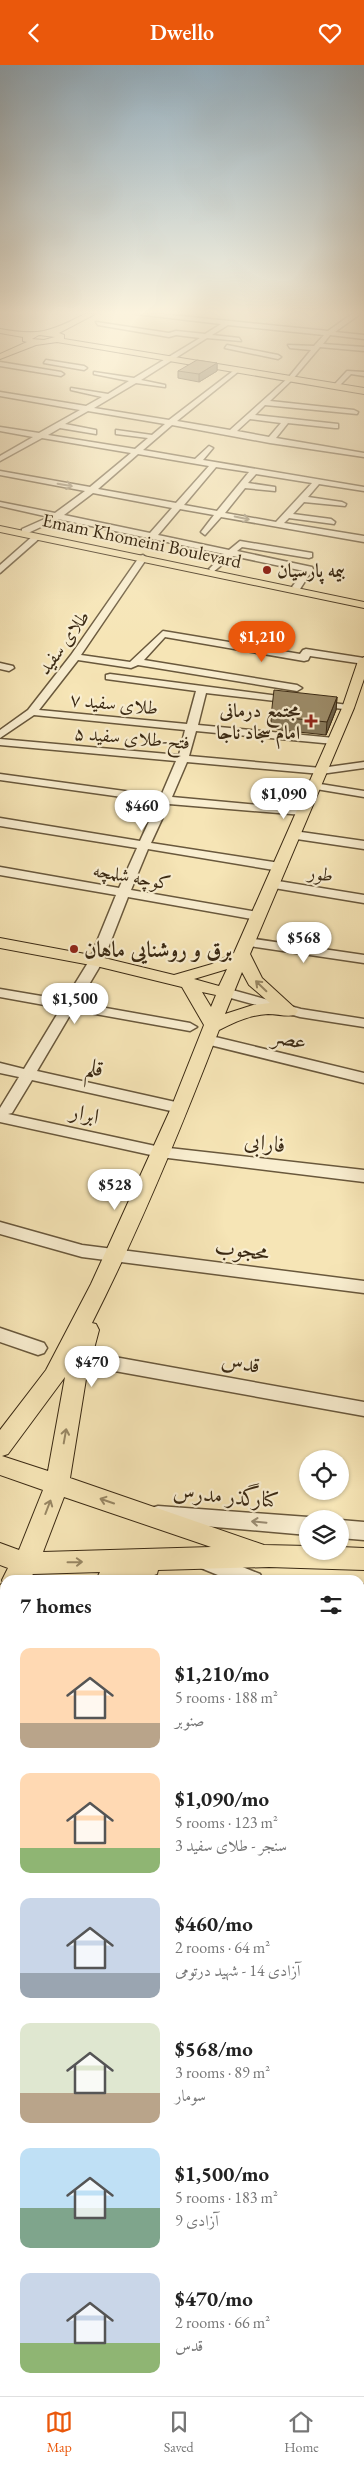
<!DOCTYPE html>
<html lang="en">
<head>
<meta charset="utf-8">
<style>
  :root { --surface:#fff; --page:#f2f2f2; --text:#222; --muted:#767676; --line:#e0e0e0; --accent:#ea580c }
  body { margin:0; font-family:"EB Garamond",Amiri,serif; background:var(--page); color:var(--text); height:100vh; display:flex; flex-direction:column; font-size:19px; white-space:nowrap }
  * { box-sizing:border-box; margin:0 }
  p { font-size:16px; color:var(--muted) }
  .icon { flex:none; width:28px; height:28px; fill:none; stroke:currentColor; stroke-width:2; stroke-linecap:round; stroke-linejoin:round }
  .map { position:relative; flex:1; overflow:hidden }
  .drawer { position:absolute; left:0px; top:1510px; width:365px; height:821px; display:flex; flex-direction:column; background:var(--surface); border-radius:15px 15px 0 0; box-shadow:0 1px 4px #0004 }
  .drawer>* { flex:none }
  .tools { position:absolute; left:299px; top:1385px; display:grid; gap:10px }
  .tools a { display:grid; place-items:center; width:50px; height:50px; border-radius:50%; background:var(--surface); box-shadow:0 1px 4px #0004; font-size:25px }
  .price { position:absolute; translate:-50% -42px; padding:0 11px; border-radius:18px; background:#fff; color:#222; font-size:16px; line-height:32px; filter:drop-shadow(0 1px 2px #0008) }
  .price::after { content:''; position:absolute; left:50%; top:30px; width:15px; height:11px; margin-left:-8px; background:inherit; clip-path:polygon(0 0,100% 0,50% 100%) }
  .price.on { background:var(--accent); color:#fff }
  ul { padding:0; list-style:none }
  li { display:flex; align-items:center; gap:15px; height:125px; padding:0 20px }
  li span { display:grid; place-items:center; flex:none; width:140px; height:100px; border-radius:10px; color:#555 }
  li>.icon { margin-inline-start:auto }
  span .icon { width:60px; height:60px; fill:#fffc; stroke-width:1 }
  li b { font-size:21px }
  h2 { display:flex; justify-content:space-between; align-items:center; height:60px; padding:0 20px; font-size:21px }
  header { display:flex; justify-content:space-between; align-items:center; height:65px; padding:0 20px; background:var(--accent); color:#fff; font-size:22px; font-weight:600 }
  .tabs { display:flex; justify-content:space-around; align-items:center; height:70px; border-top:1px solid var(--line); background:var(--surface); font-size:14px; color:var(--muted) }
  .tabs a { display:grid; justify-items:center; gap:2px }
  .tabs .on { color:var(--accent) }
  .map>svg:first-child { display:block }
  .lines { fill:none; stroke-linecap:round; stroke-linejoin:round }
  .minor-casing { stroke:#69583c; stroke-width:3 }
  .major-casing { stroke:#3a2913; stroke-width:2 }
  .minor { fill:#f9eed0; fill-rule:evenodd }
  .major { fill:#f6e5b6; fill-rule:evenodd }
  .wall { fill:#867859; stroke:#3a2913 }
  .shaded-wall { fill:#6d6149; stroke:#3a2913 }
  .building { fill:#9c8b68; stroke:#3a2913 }
  .oneway { stroke:#9a8c72 }
  .oneway2 { stroke:#988764 }
  .poi-dot { fill:#8f2418; stroke:#f9eed0; stroke-width:2 }
  .labels { text-anchor:middle; stroke-width:4.5; stroke-linejoin:round; paint-order:stroke }
  .far-street-label { font-size:19px; fill:#3a2913; stroke:#f9eed0 }
  .far-poi-label { font-size:19px; font-weight:bold; fill:#3a2913; stroke:#f9eed0; text-anchor:start }
  .poi-label { font-size:22px; font-weight:bold; fill:#3a2913; stroke:#f9eed0; text-anchor:start }
  .street-label { font-size:22px; fill:#3a2913; stroke:#f9eed0 }
</style>
</head>
<body>
<header><svg class="icon" aria-label="back" viewBox="0 0 24 24"><path d="M15 5l-7 7 7 7"/></svg>Dwello<svg class="icon" aria-label="heart" viewBox="0 0 24 24"><path d="M12 20l-8-8c-3-5 5-10 8-4 3-6 11-1 8 4z"/></svg></header>
<div class="map">
<svg width="364" height="2331" viewBox="0 0 364 2331">
  <rect width="100%" height="100%" fill="#f6e5b6"/>
  <filter id="stains"><feTurbulence type="fractalNoise" baseFrequency=".004" numOctaves="4"/><feColorMatrix values="0 0 0 0 .2 0 0 0 0 .09 0 0 0 0 .02 0 0 0 .5 -.17"/></filter>
  <radialGradient id="worn" r=".72"><stop offset=".6" stop-color="#630" stop-opacity="0"/><stop offset="1" stop-color="#630" stop-opacity=".3"/></radialGradient>
  <g class="lines">
    <defs>
      <g id="minor">
        <path d="M 136,249 L 161,249 L 328,266 L 352,249 L 360,249 L 335,267 L 364,270 L 364,274 L 330,270 L 323,279 L 364,282 L 364,286 L 320,282 L 292,315 L 270,336 L 354,345 L 358,347 L 357,349 L 265,340 L 255,350 L 338,359 L 338,363 L 335,363 L 288,358 L 276,373 L 364,388 L 364,392 L 270,378 L 172,360 L 143,385 L 195,394 L 209,381 L 213,383 L 203,395 L 364,422 L 364,426 L 319,419 L 308,432 L 342,437 L 346,439 L 345,441 L 304,437 L 293,449 L 331,454 L 335,457 L 334,459 L 289,453 L 284,458 L 364,471 L 364,477 L 221,452 L 205,470 L 201,467 L 214,450 L 180,444 L 158,470 L 229,485 L 240,476 L 312,488 L 312,492 L 309,493 L 242,482 L 237,486 L 312,502 L 313,504 L 300,524 L 297,525 L 292,522 L 304,506 L 233,491 L 213,507 L 209,504 L 224,489 L 58,454 L 28,468 L 22,468 L 22,464 L 49,452 L 0,441 L 0,437 L 55,448 L 85,426 L 0,410 L 0,406 L 90,422 L 131,388 L 42,373 L 0,396 L 0,391 L 33,372 L 0,366 L 0,362 L 39,368 L 80,345 L 0,331 L 0,327 L 86,341 L 102,332 L 71,325 L 71,323 L 108,329 L 129,316 L 94,309 L 94,307 L 134,313 L 200,273 L 176,270 L 169,272 L 98,260 L 96,257 L 169,268 L 176,266 L 205,269 L 221,259 ZM 228,260 L 324,270 L 314,281 L 288,280 L 290,283 L 311,285 L 288,313 L 230,365 L 177,356 L 239,306 L 237,303 L 169,355 L 94,343 L 136,318 L 165,322 L 165,320 L 141,315 L 207,273 L 241,276 L 239,273 L 212,270 ZM 88,346 L 165,359 L 152,370 L 116,365 L 116,369 L 148,373 L 135,384 L 48,370 L 60,363 L 96,369 L 96,365 L 65,359 ZM 250,354 L 281,358 L 269,372 L 237,366 ZM 138,389 L 209,401 L 176,438 L 98,424 ZM 216,402 L 249,407 L 217,446 L 184,440 ZM 256,409 L 312,418 L 276,457 L 225,448 L 245,423 L 275,426 L 275,422 L 248,418 ZM 93,428 L 172,443 L 150,468 L 64,450 Z"/>
        <polygon points="227,280 278,290 281,292 278,294 225,283"/>
        <polygon points="46,295 84,301 87,303 84,305 44,298"/>
        <polygon points="0,297 61,307 64,309 61,311 0,301"/>
        <polygon points="347,306 364,307 364,311 351,309 338,322 334,322 334,320"/>
        <polygon points="34,470 41,472 0,508 0,500"/>
        <polygon points="143,490 147,493 81,590 130,597 163,566 300,589 303,585 306,584 364,593 364,599 310,591 308,595 304,596 165,572 144,595 297,620 302,623 297,626 138,600 131,603 78,595 39,645 187,659 196,626 106,614 106,610 110,609 348,640 353,643 352,645 206,628 198,660 334,673 339,676 334,679 196,666 189,691 321,703 364,697 364,703 321,709 187,697 172,732 303,744 309,747 303,750 169,739 151,778 280,798 286,802 280,806 148,784 131,825 258,847 264,851 258,855 128,832 103,896 78,938 190,958 197,962 190,966 73,945 37,1006 180,1038 187,1043 180,1048 32,1015 12,1048 8,1049 160,1082 364,1105 364,1117 160,1092 0,1057 0,1043 19,1012 0,1008 0,998 24,1004 61,943 0,932 0,924 65,935 89,896 116,830 0,810 0,802 119,823 137,783 0,761 0,753 140,776 158,737 0,715 0,709 161,731 176,696 0,680 0,674 179,690 185,665 34,650 0,673 0,665 28,645 71,590 140,491"/>
        <polygon points="0,598 13,601 14,603 9,606 0,604"/>
        <polygon points="314,718 364,726 364,732 310,723 310,719"/>
        <polygon points="294,766 364,776 364,784 290,773 288,770 290,767"/>
        <polygon points="272,815 364,830 364,838 268,822 266,819 268,816"/>
        <polygon points="248,873 364,890 364,898 243,880 241,877"/>
        <polygon points="225,923 301,944 364,954 364,962 300,952 220,930 218,927"/>
        <polygon points="207,970 364,1008 364,1018 202,978 200,975 202,972"/>
        <polygon points="0,1157 82,1180 364,1216 364,1228 82,1192 0,1169"/>
        <polygon points="0,1263 44,1278 47,1283 44,1288 38,1290 0,1277"/>
        <polygon points="109,1291 364,1337 364,1351 109,1305 103,1303 100,1298 103,1293"/>
        <polygon points="158,1441 308,1452 312,1454 308,1454 308,1470 158,1457 151,1455 148,1449 151,1443"/>
        <polygon points="340,1455 364,1457 364,1475 340,1473"/>
        <polygon points="203,1486 260,1509 263,1515 230,1515 196,1501 193,1495 196,1489"/>
        <polygon points="360,1519 364,1520 364,1538 360,1537"/>
        <polygon points="0,2116 5,2117 5,2143 0,2142"/>
        <rect x="360" y="2161" width="4" height="28"/>
      </g>
      <g id="major">
        <path d="M 85,249 L 95,249 L 59,268 L 64,270 L 64,274 L 364,323 L 364,329 L 57,277 L 36,280 L 0,294 L 0,289 L 27,277 L 23,276 L 23,272 L 0,268 L 0,264 C 39,271 50,267 85,249 ZM 39,270 L 55,272 L 44,275 L 32,274 Z"/>
        <polygon points="0,461 364,537 364,543 0,467"/>
        <path d="M 364,592 L 364,614 L 354,643 L 250,889 L 262,913 L 298,946 L 295,950 C 286,952 278,949 268,949 C 250,950 235,957 219,965 C 181,1064 140,1163 92,1258 L 96,1259 L 99,1265 L 86,1314 L 70,1413 L 264,1480 L 308,1481 L 308,1486 L 340,1486 L 340,1482 L 364,1483 L 364,1505 L 269,1502 L 158,1505 L 157,1509 L 140,1515 L 96,1515 L 100,1507 L 33,1509 L 28,1515 L 5,1515 L 5,1546 L 0,1547 L 0,1520 L 3,1518 L 2,1515 L 8,1503 L 0,1500 L 0,1478 L 19,1485 L 43,1425 L 0,1410 L 0,1365 L 46,1305 L 91,1219 L 171,1043 L 204,960 L 182,922 L 96,901 L 0,883 L 0,873 L 96,891 L 174,910 L 212,899 L 234,888 L 342,643 L 358,596 ZM 227,904 L 219,921 L 194,914 L 224,905 ZM 242,907 L 249,920 L 270,938 L 253,940 L 225,949 ZM 202,927 L 216,930 L 211,942 ZM 65,1312 L 48,1406 L 2,1391 L 8,1389 ZM 64,1432 L 211,1482 L 43,1487 Z"/>
        <polygon points="5,1554 5,1580 0,1582 0,1556"/>
      </g>
    </defs>
    <use href="#minor" class="minor-casing"/>
    <use href="#major" class="major-casing"/>
    <use href="#minor" class="minor"/>
    <use href="#major" class="major"/>
  </g>
  <g class="wall">
    <polygon points="217,298 217,306 199,317 178,313 178,306"/>
    <polygon points="337,632 336,645 326,670 271,664 271,651"/>
  </g>
  <g class="shaded-wall">
    <polygon points="217,298 217,306 199,317 199,309"/>
    <polygon points="337,632 336,645 326,670 327,657"/>
  </g>
  <g class="building">
    <polygon points="197,295 217,298 199,309 178,306"/>
    <polygon points="274,625 337,632 327,657 271,651"/>
  </g>
  <defs><path id="oneway-shaft" d="M-6 0H5M1.5-3L5.5 0L1.5 3" fill="none" stroke-width="1.6" stroke-linecap="round" stroke-linejoin="round" transform="scale(1.25)"/></defs>
  <g class="oneway">
    <use href="#oneway-shaft" transform="translate(65 420) rotate(10)"/>
    <use href="#oneway-shaft" transform="translate(242 453) rotate(12)"/>
    <use href="#oneway-shaft" transform="translate(259 1457) rotate(-175)"/>
  </g>
  <g class="oneway2">
    <use href="#oneway-shaft" transform="translate(261 921) rotate(-136)"/>
    <use href="#oneway-shaft" transform="translate(65 1371) rotate(-80)"/>
    <use href="#oneway-shaft" transform="translate(107 1436) rotate(-161)"/>
    <use href="#oneway-shaft" transform="translate(48 1442) rotate(-69)"/>
    <use href="#oneway-shaft" transform="translate(75 1497) rotate(-1)"/>
  </g>
  <linearGradient id="sky" x2="0" y2="1"><stop stop-color="#94aebe"/><stop offset="0.43" stop-color="#fbf3de"/><stop offset="1" stop-color="#fbf3de" stop-opacity="0"/></linearGradient>
  <rect width="364" height="576" fill="url(#sky)"/>
  <g class="poi-dot">
    <circle cx="267" cy="505" r="5"/>
    <path d="M308.5 648.5h5v5h5v5h-5v5h-5v-5h-5v-5h5z"/>
    <circle cx="74" cy="884" r="5"/>
  </g>
  <g class="labels">
    <g class="far-street-label">
      <text transform="translate(142 475) rotate(12)" y="7">Emam Khomeini Boulevard</text>
      <text transform="translate(63 577) rotate(-54)" y="7">طلای سفید</text>
      <text transform="translate(114 638) rotate(6)" y="7">طلای سفید ۷</text>
      <text transform="translate(132 672) rotate(5)" y="7">فتح-طلای سفید ۵</text>
      <text transform="translate(321 808) rotate(9)" y="7">طور</text>
      <text transform="translate(132 811) rotate(10)" y="7">کوچه شلمچه</text>
    </g>
    <g class="far-poi-label">
      <text x="277" y="512">بیمه پارسیان</text>
      <text x="300" y="652" text-anchor="end">مجتمع درمانی<tspan x="300" dy="22">امام سجاد ناجا</tspan></text>
    </g>
    <g class="poi-label">
      <text x="84" y="892">برق و روشنایی ماهان</text>
    </g>
    <g class="street-label">
      <text transform="translate(290 973) rotate(13)" y="8">عصر</text>
      <text transform="translate(95 1002) rotate(13)" y="8">قلم</text>
      <text transform="translate(85 1048) rotate(13)" y="8">ابرار</text>
      <text transform="translate(265 1077) rotate(7)" y="8">فارابی</text>
      <text transform="translate(242 1184) rotate(7)" y="8">محجوب</text>
      <text transform="translate(241 1297) rotate(10)" y="8">قدس</text>
      <text transform="translate(226 1430) rotate(5)" y="8">کنارگذر مدرس</text>
    </g>
  </g>
  <rect width="100%" height="100%" filter="url(#stains)"/>
  <rect width="100%" height="100%" fill="url(#worn)"/>
</svg>
<div class="tools">
<a><svg class="icon" aria-label="locate" viewBox="0 0 24 24"><circle cx="12" cy="12" r="6"/><path d="M12 2v4M12 18v4M2 12h4M18 12h4"/></svg></a>
<a><svg class="icon" aria-label="layers" viewBox="0 0 24 24"><path d="M12 4l9 5-9 5-9-5zM3 14l9 5 9-5"/></svg></a>
</div>
<b class="price on" style="left:262px;top:598px">$1,210</b>
<b class="price" style="left:284px;top:755px">$1,090</b>
<b class="price" style="left:142px;top:767px">$460</b>
<b class="price" style="left:304px;top:899px">$568</b>
<b class="price" style="left:75px;top:960px">$1,500</b>
<b class="price" style="left:115px;top:1146px">$528</b>
<b class="price" style="left:92px;top:1323px">$470</b>
<section class="drawer">
<h2>7 homes<svg class="icon" aria-label="filters" viewBox="0 0 24 24"><path d="M4 7h16M4 17h16"/><circle cx="9" cy="7" r="2"/><circle cx="15" cy="17" r="2"/></svg></h2>
<ul>
<li><span style="background:linear-gradient(#ffd9b3 75%,#b9a48a 0)"><svg class="icon" aria-label="home" viewBox="0 0 24 24"><path d="M3 11l9-7 9 7M6 9v11h12V9"/></svg></span><div><b>$1,210/mo</b><p>5 rooms · 188 m²</p><p>صنوبر</p></div></li>
<li><span style="background:linear-gradient(#ffd9b3 75%,#8fb573 0)"><svg class="icon" aria-label="home" viewBox="0 0 24 24"><path d="M3 11l9-7 9 7M6 9v11h12V9"/></svg></span><div><b>$1,090/mo</b><p>5 rooms · 123 m²</p><p>سنجر - طلای سفید 3</p></div></li>
<li><span style="background:linear-gradient(#c9d6e8 75%,#9aa5b1 0)"><svg class="icon" aria-label="home" viewBox="0 0 24 24"><path d="M3 11l9-7 9 7M6 9v11h12V9"/></svg></span><div><b>$460/mo</b><p>2 rooms · 64 m²</p><p>آزادی 14 - شهید درتومی</p></div></li>
<li><span style="background:linear-gradient(#dfe7d0 70%,#b9a48a 0)"><svg class="icon" aria-label="home" viewBox="0 0 24 24"><path d="M3 11l9-7 9 7M6 9v11h12V9"/></svg></span><div><b>$568/mo</b><p>3 rooms · 89 m²</p><p>سومار</p></div></li>
<li><span style="background:linear-gradient(#bfe0f5 60%,#7fa58c 0)"><svg class="icon" aria-label="home" viewBox="0 0 24 24"><path d="M3 11l9-7 9 7M6 9v11h12V9"/></svg></span><div><b>$1,500/mo</b><p>5 rooms · 183 m²</p><p>آزادی 9</p></div></li>
<li><span style="background:linear-gradient(#c9d6e8 70%,#8fb573 0)"><svg class="icon" aria-label="home" viewBox="0 0 24 24"><path d="M3 11l9-7 9 7M6 9v11h12V9"/></svg></span><div><b>$470/mo</b><p>2 rooms · 66 m²</p><p>قدس</p></div></li>
</ul>
</section>
</div>
<nav class="tabs">
<a class="on"><svg class="icon" aria-label="map" viewBox="0 0 24 24"><path d="M3 6l6-2 6 2 6-2v14l-6 2-6-2-6 2zM9 4v14M15 6v14"/></svg>Map</a>
<a><svg class="icon" aria-label="saved" viewBox="0 0 24 24"><path d="M7 4h10v16l-5-4-5 4z"/></svg>Saved</a>
<a><svg class="icon" aria-label="home" viewBox="0 0 24 24"><path d="M3 11l9-7 9 7M6 9v11h12V9"/></svg>Home</a>
</nav>
</body>
</html>
